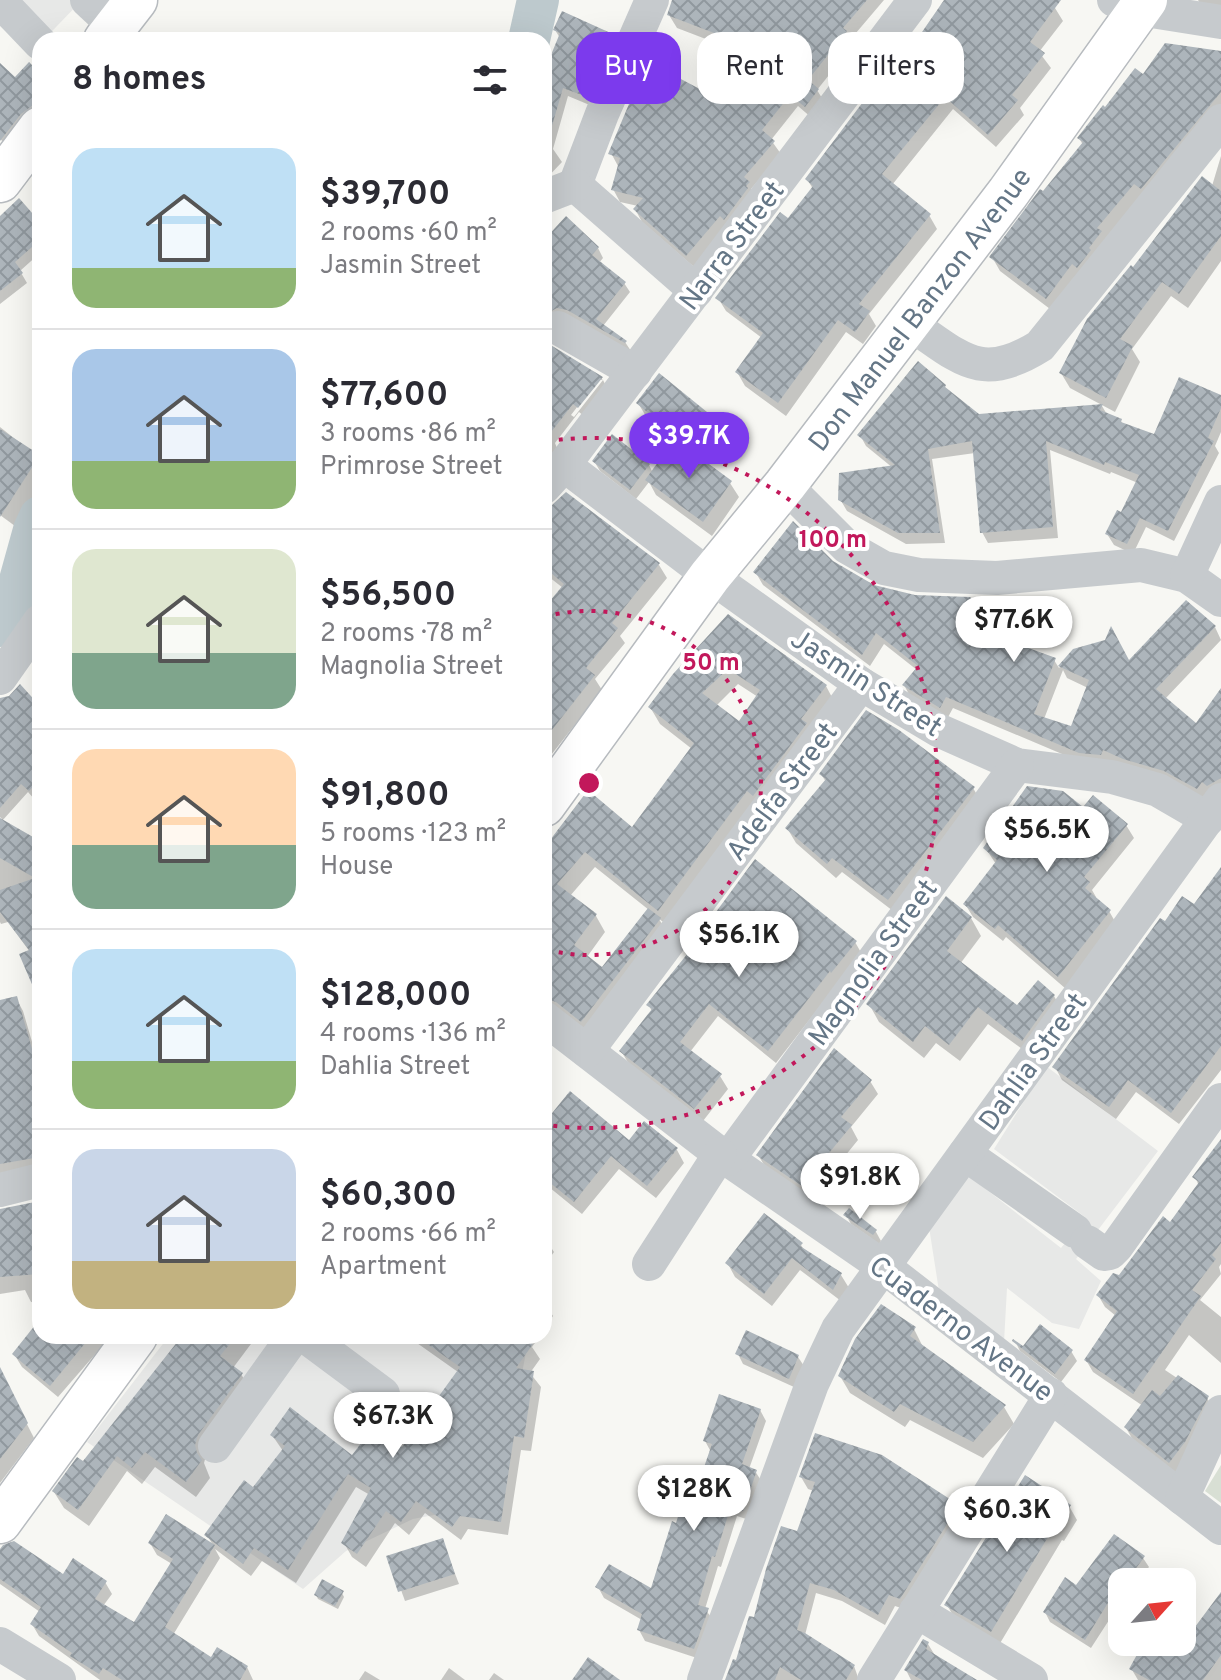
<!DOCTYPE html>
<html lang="en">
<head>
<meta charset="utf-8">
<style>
  :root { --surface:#fff; --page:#f2f2f3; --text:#2b2b33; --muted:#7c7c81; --line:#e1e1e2; --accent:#7c3aed }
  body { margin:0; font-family:Overpass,sans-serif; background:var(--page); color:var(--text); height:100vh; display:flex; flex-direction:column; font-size:30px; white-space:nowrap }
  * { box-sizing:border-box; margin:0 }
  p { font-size:26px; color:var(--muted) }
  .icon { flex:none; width:44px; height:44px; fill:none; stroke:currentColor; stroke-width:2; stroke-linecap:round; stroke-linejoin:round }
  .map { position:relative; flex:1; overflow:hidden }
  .panel { position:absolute; left:32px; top:32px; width:520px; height:1312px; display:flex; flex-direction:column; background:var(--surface); border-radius:24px; box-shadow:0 8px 32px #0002 }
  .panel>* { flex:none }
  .banner { position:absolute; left:576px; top:32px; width:524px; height:72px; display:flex; gap:16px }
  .needle { width:52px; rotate:63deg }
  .fabs { position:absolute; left:1108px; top:1568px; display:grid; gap:16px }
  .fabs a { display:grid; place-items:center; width:88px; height:88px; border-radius:16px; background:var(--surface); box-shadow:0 8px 32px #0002; font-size:40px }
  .price { position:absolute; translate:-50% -68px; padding:0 18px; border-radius:28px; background:#fff; color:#222; font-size:26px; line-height:52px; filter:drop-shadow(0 2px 4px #0008) }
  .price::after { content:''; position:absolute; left:50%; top:48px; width:24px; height:18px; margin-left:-12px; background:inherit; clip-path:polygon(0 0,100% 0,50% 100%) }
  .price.selected { background:var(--accent); color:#fff }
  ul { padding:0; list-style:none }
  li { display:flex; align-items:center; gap:24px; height:200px; padding:0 40px }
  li+li { border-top:2px solid var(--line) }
  li span { display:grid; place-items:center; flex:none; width:224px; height:160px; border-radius:24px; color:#555 }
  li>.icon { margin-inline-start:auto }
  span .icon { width:96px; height:96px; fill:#fffc; stroke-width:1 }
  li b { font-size:34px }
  h2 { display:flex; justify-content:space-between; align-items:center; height:96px; padding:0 40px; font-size:34px }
  .tag { padding:0 28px; border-radius:24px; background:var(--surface); box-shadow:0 8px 32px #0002; font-size:28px; line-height:72px }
  .tag.selected { background:var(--accent); color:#fff }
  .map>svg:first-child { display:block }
  .built { fill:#e7e8e7 }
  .park { fill:#d8dfd4 }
  .shadow { fill:#0003; fill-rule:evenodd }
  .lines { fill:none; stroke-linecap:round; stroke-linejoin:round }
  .river { stroke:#bdc9cd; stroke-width:42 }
  .building { fill:url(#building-cross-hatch); fill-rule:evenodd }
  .major-casing { stroke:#b7bbbf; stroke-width:45 }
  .minor { stroke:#c6cacd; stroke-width:34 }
  .major { stroke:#fff; stroke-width:42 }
  .ring { fill:none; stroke:#c2185b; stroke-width:4; stroke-dasharray:4 8 }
  .labels { text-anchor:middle; stroke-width:8; stroke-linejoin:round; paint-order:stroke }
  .street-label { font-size:28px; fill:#647686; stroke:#fff }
  .centre { fill:#c2185b; stroke:#fff; stroke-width:4 }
  .ring-label { font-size:24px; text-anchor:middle; font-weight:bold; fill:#c2185b; stroke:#fff; stroke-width:8; stroke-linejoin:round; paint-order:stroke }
</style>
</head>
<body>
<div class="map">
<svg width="1221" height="1680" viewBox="0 0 1221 1680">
  <defs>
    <pattern id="building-cross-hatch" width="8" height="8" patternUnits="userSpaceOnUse" patternTransform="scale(2)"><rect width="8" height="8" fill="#adb5bb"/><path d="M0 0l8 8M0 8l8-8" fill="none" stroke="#90989e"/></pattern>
  </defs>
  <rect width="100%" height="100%" fill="#f7f7f3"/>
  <g class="built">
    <polygon points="0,0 82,0 31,53 0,26"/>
    <polygon points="1046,1066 1158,1151 1076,1259 1101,1281 1079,1329 1052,1323 1007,1288 1004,1342 939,1291 929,1227 968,1175 1061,1248 1075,1231 1085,1217 994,1149"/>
    <polygon points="169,1336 529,1336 498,1503 413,1519 346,1551 303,1589 87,1442"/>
  </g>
  <polygon class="park" points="1221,1465 1221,1503 1205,1491"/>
  <g class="shadow">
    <polygon points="674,0 884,0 850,40 853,45 817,90 825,103 813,119 798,106 771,140 781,154 751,189 756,196 694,267 642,222 635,209 638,206 620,202 613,189 618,166 611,153 711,98 745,54 677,28 669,15"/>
    <polygon points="947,0 1045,0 1055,8 1063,21 1039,52 1051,68 1020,108 1024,115 996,147 953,109 892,185 929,215 937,229 869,314 876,326 863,344 846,332 786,416 745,386 737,372 762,338 726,311 718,298 789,220 813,189 807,179 899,70"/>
    <polygon points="1198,0 1221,0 1221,13 1204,10"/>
    <polygon points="555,30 613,37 619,46 592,106 568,96 553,149 562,162 544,181 544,77 560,38"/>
    <polygon points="1221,53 1221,115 1054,312 1000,271 992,257 1083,145 1079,138 1106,109 1143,77"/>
    <polygon points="0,65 15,80 40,76 40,113 8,146 0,139"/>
    <polygon points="1221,156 1221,261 1188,308 1171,296 1132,349 1140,362 1115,412 1070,388 1061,373 1134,270 1212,186"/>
    <polygon points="0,218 40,225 40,253 20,271 27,283 0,304"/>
    <polygon points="544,243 598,248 603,258 599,263 624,283 630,292 603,326 625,342 631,351 544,334"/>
    <polygon points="544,344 603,380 598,380 571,415 574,417 603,380 607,388 584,416 579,412 555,443 557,448 544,464"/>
    <polygon points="659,376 706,414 714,429 693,455 730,483 739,497 712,536 656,495 649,482 636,499 600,471 594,461 649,465 653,473 676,442 647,418 638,403"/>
    <polygon points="945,387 948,393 978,416 1102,406 1108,416 1121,421 1123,425 1155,437 1221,397 1221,432 1215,446 1219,453 1174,541 1146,527 1133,554 1114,545 1107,534 1122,515 1138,483 1111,472 1110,474 1050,450 1058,538 988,543 982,532 975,453 932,459 945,543 906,544 847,511 840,499 893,468 866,446 860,435"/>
    <polygon points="0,427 40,459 40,488 15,526 0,515"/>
    <polygon points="567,495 659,565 667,578 620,636 625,643 595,679 602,690 544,764 544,613 563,588 544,573 544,510 552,508"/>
    <path d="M 832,563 L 874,587 L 998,625 L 1005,637 L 1022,648 L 1054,660 L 1059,668 L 1074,651 L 1129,663 L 1215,627 L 1221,640 L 1165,699 L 1196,726 L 1221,691 L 1221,795 L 1204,801 L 1088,765 L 953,708 L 947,719 L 911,698 L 904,685 L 917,670 L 884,644 L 870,666 L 763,585 L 756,573 ZM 1063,670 L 1067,678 L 1088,688 L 1072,729 L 1044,719 Z"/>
    <path d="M 729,616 L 826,686 L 835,703 L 669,926 L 659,919 L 669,936 L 591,1037 L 544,1013 L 544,850 L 633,830 L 692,749 L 660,724 L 650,707 ZM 738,684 L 758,697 L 739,724 L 716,706 ZM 595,867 L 649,910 L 602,969 L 587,957 L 605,932 L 596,916 L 570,896 Z"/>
    <polygon points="40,659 40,682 32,671"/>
    <polygon points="0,700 40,709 40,796 35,800 28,792 2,821 40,843 40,995 30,952 8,922 1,924 0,922 0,820 2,819 0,817"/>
    <polygon points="821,774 973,788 982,803 897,914 842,872 836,878 796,843 787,828 826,782"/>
    <polygon points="1084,810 1126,825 1134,838 1092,890 1096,897 1094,899 1109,911 1117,925 1066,989 1006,937 1003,941 973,917 965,904 996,864 986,849"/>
    <polygon points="1221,885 1221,1070 1179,1124 1136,1092 1116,1119 1062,1080 1055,1067 1165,924 1194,907"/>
    <polygon points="971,918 981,936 960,964 1017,1008 1054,996 1064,1014 1033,1057 988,1024 960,1061 936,1043 924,1058 879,1022 869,1004"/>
    <polygon points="702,938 855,942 863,956 838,983 776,1063 718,1016 690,1052 720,1076 728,1089 703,1121 629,1064 621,1051 652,1012 649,1005"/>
    <polygon points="16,998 23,1011 35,1052 40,1050 40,1171 0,1177 0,1002"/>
    <polygon points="870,1081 878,1094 851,1127 858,1140 810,1199 766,1168 758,1155"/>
    <polygon points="544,1127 677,1150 684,1163 656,1198 619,1169 582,1214 544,1183"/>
    <polygon points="1221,1149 1221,1264 1219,1267 1221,1274 1200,1300 1221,1317 1221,1363 1189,1335 1165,1370 1207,1398 1214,1410 1177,1474 1133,1440 1126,1428 1143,1406 1093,1372 1086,1360 1116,1316 1105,1307 1098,1295 1119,1277 1170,1224 1199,1186 1195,1177"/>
    <polygon points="40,1202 40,1303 31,1302 25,1290 0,1294 0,1211"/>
    <polygon points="849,1210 876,1232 881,1241 879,1244 851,1224 846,1215"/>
    <polygon points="544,1237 554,1252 544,1266"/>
    <polygon points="801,1245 806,1253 841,1275 849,1288 841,1301 800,1270 772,1306 735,1277 728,1264"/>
    <polygon points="544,1301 553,1316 544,1329"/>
    <polygon points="40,1322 40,1336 111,1336 58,1397 22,1367 14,1354"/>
    <polygon points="914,1329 923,1347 1004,1407 1014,1424 983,1458 910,1420 905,1427 850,1393 840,1376"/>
    <polygon points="185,1336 257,1336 233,1368 241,1374 251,1391 207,1452 204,1463 210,1478 196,1497 155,1467 142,1484 127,1471 89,1526 64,1508 54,1492 83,1464"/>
    <polygon points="407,1336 540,1336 532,1347 540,1359 530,1373 541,1387 531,1451 521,1450 508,1535 468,1529 461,1540 425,1513 409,1535 395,1523 366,1567 352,1557 344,1543 370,1495 356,1487 296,1583 262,1561 251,1576 215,1549 220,1558 173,1635 212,1659 247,1667 253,1680 100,1680 39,1636 32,1624 40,1612 0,1584 0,1553 64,1577 105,1582 112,1594 103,1606 135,1625 172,1564 157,1555 150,1543 214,1547 207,1535 254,1490 283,1451 272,1435 353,1458 402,1450 458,1372"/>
    <polygon points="1016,1343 1023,1349 1071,1351 1077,1361 1061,1382 1020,1351"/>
    <polygon points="738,1354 798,1357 804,1366 794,1387 743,1364"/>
    <polygon points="0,1371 34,1438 0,1483"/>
    <polygon points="760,1410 766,1421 749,1469 755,1471 762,1482 749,1520 737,1516 721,1567 718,1566 705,1609 714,1621 700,1659 645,1641 639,1630 642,1620 604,1598 598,1587 652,1591 677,1525 695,1499 711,1452 705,1441"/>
    <polygon points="801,1477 958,1506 965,1518 907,1610 895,1606 885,1625 842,1601 816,1593 805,1635 854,1666 859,1680 726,1680 737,1662 798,1534 814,1491 808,1489"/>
    <polygon points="1069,1506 1077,1520 1064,1541 1062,1540 999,1645 955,1619 947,1605"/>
    <polygon points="442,1540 459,1584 405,1601 389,1557"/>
    <polygon points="1143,1558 1149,1567 1137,1582 1122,1582 1122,1600 1091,1648 1050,1622 1045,1612 1077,1587"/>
    <polygon points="342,1593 344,1597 338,1609 318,1599 316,1595"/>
    <polygon points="1221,1596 1221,1680 1138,1680 1131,1668 1150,1642 1182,1642 1182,1626 1193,1634"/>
    <polygon points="928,1644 936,1657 968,1680 911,1680 906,1670"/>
    <polygon points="449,1668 465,1680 441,1680"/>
    <polygon points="365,1671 380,1680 359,1680"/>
    <polygon points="494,1673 504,1680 489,1680"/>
  </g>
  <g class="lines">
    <g class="river">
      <polyline points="529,40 538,0"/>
      <polyline points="0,626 16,595 34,530 40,517"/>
    </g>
  </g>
  <g class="building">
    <polygon points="672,0 867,0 843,28 847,31 808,80 819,89 805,107 790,95 762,130 775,141 744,177 750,182 746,186 748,188 724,220 720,216 686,256 633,209 643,198 611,190 620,158 608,154 647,61 711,95 748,46 667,15"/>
    <polygon points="944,0 1061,0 1030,42 1045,53 1012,95 1018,100 988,135 945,97 882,174 931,214 859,304 870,311 855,332 838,320 778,403 735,372 763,333 715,298 780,212 788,218 813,186 805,179 893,62 898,67"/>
    <polygon points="562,11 615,35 587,97 563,88 549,136 544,135 544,72 560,33 553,30"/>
    <polygon points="1165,43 1221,51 1221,92 1141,189 1134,184 1097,228 1102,231 1089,248 1091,250 1077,268 1072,264 1046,299 989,257 1040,189 1043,191 1083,142 1077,138 1103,105 1105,107 1135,68 1143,74"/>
    <polygon points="29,62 40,73 40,100 21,114 0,141 0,63 15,77"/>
    <polygon points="1202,176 1221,191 1221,236 1179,294 1162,282 1120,339 1133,346 1106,398 1059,373 1087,319 1131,265 1133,267"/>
    <polygon points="19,198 40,222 40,240 15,262 23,273 0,291 0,216"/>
    <polygon points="566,216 599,247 592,255 626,282 596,319 627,341 625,343 567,310 557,308 544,315 544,240"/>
    <polygon points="544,341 603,377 578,408 573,404 544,441"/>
    <polygon points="918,361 946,385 945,387 979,414 1103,404 1100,410 1122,419 1121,422 1154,434 1179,377 1221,395 1221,408 1208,438 1214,441 1168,531 1140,518 1127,544 1105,534 1117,510 1121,512 1139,475 1105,462 1104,465 1046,441 1053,527 980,533 972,441 928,449 940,533 898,533 838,500 839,473 895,465 857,435"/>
    <polygon points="659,373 707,412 684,442 636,403"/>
    <polygon points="0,429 40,455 0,517"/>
    <polygon points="612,434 650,464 630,490 592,461"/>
    <polygon points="675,439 732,481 703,522 645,480"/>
    <polygon points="566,492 660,563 612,623 618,628 586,668 595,675 544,740 544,608 564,584 544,567 544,506 551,506"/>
    <polygon points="793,521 833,561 874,585 915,595 970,597 1000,623 997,628 1023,646 1056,658 1034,714 1071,726 1089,680 1058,666 1073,649 1105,640 1111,626 1129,660 1186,600 1216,626 1156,689 1196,723 1221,688 1221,778 1207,786 1202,782 1197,789 1164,771 1123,759 1103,750 1101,755 1079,753 946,697 940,708 902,685 918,666 876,633 862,655 753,572"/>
    <path d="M 728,614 L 827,685 L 801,719 L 807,723 L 753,796 L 747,791 L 658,911 L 585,852 L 557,884 L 597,914 L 574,945 L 602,967 L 648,908 L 661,918 L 581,1022 L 556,1002 L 544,998 L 544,848 L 588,790 L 632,827 L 694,743 L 648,707 L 673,674 ZM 728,669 L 760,690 L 739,721 L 702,693 Z"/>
    <polygon points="20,684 40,706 40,779 29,791 21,784 0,808 0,698 9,696"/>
    <polygon points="866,710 899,730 975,787 888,900 832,858 827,864 785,828 826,779 819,774"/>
    <polygon points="1027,786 1063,791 1083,807 1093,795 1128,824 1084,877 1090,882 1085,888 1111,910 1058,977 998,925 995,929 963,904 997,860 983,848"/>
    <polygon points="0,818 40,841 40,1003 19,954 29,950 0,912 0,890 35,878 0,858"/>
    <polygon points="755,859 857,941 831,973 830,971 768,1051 709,1004 680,1042 722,1074 694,1109 619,1051 652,1009 646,1005 701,937 699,935"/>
    <polygon points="1221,867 1221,1046 1171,1113 1128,1080 1109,1107 1052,1067 1160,918 1165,921 1182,896 1194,904"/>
    <polygon points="946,896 972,917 947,951 1017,1005 1038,980 1055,995 1022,1041 978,1007 949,1045 925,1026 913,1042 866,1004"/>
    <polygon points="17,996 40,1077 40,1157 0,1164 0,1000"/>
    <polygon points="834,1048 872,1080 841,1117 852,1125 802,1186 756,1155"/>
    <polygon points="570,1091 629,1140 644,1121 678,1148 647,1186 611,1156 574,1202 544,1178 544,1123"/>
    <polygon points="1221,1139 1221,1243 1212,1255 1216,1259 1192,1290 1201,1296 1133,1394 1084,1360 1117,1311 1096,1295 1113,1273 1119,1275 1163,1216 1170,1222 1199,1182 1192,1177"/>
    <polygon points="40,1201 40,1274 0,1277 0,1209"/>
    <polygon points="849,1208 877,1230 873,1235 843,1215"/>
    <polygon points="764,1213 803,1243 800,1246 842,1273 833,1290 792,1258 764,1294 725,1263"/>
    <polygon points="881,1304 916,1327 910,1336 1006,1405 973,1442 900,1404 894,1412 838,1376 855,1339"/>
    <polygon points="40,1319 40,1336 91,1336 50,1386 12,1354"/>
    <polygon points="1040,1324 1073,1350 1055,1374 1012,1341 1013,1339 1023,1346"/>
    <polygon points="746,1330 799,1355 789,1379 735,1354"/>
    <polygon points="182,1336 236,1336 220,1356 243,1373 198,1435 195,1445 197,1453 202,1460 186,1482 145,1452 132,1468 117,1456 78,1510 52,1491 77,1457 83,1461"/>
    <polygon points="416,1336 522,1336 533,1344 516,1368 534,1371 524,1438 514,1436 501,1522 460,1516 452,1527 416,1501 401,1522 386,1511 357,1554 341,1543 371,1488 348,1474 288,1570 254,1548 243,1564 204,1535 244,1480 253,1487 285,1446 270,1435 290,1407 352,1455 372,1429 396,1448 399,1445 402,1447 460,1367"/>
    <polygon points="0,1367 28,1423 0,1459"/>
    <polygon points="1178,1375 1209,1396 1185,1442 1169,1463 1124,1427 1152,1390 1160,1396"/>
    <polygon points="719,1394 761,1409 742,1464 757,1470 743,1511 731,1506 715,1557 712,1556 698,1605 709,1608 694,1649 637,1630 642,1614 595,1587 609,1564 651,1588 672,1521 676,1523 685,1494 694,1496 712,1444 703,1441"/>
    <polygon points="815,1433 882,1455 959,1505 900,1599 889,1595 878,1615 834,1590 810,1583 797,1630 805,1633 855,1665 846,1680 801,1680 780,1667 775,1680 725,1680 733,1659 736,1660 749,1616 754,1617 766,1569 781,1526 797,1531 815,1482 799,1477"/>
    <polygon points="1025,1475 1071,1505 1056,1529 1054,1527 991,1632 944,1605"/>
    <polygon points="166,1514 215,1545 165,1627 211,1657 217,1647 248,1666 240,1680 122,1680 103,1668 99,1674 70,1656 72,1653 30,1624 41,1607 0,1579 0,1549 3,1545 14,1541 63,1574 73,1558 107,1581 95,1599 134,1622 173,1559 148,1543"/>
    <polygon points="1114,1534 1145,1556 1126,1582 1122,1582 1122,1587 1111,1598 1085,1640 1043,1612 1065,1577 1076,1585"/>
    <polygon points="443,1538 455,1574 398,1592 386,1556"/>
    <polygon points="322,1579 344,1591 335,1606 314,1595"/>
    <polygon points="1221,1592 1221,1655 1203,1680 1149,1680 1129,1669 1144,1642 1182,1642 1182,1624 1192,1631"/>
    <polygon points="923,1639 929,1642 926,1649 977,1680 922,1680 904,1670"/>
    <polygon points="588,1657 620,1680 572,1680"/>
  </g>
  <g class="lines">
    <defs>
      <g id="major">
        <polyline points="105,40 136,0"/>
        <polyline points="0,181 40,128"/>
        <path id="s1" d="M 544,805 L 710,576 L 785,485 L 1008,193 L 1146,0"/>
        <polyline points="0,1522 136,1336"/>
      </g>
    </defs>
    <use href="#major" class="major-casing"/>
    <g class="minor">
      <polyline points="87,0 115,26"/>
      <polyline points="1114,0 1139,9 1221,22"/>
      <polyline points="0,1 40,43"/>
      <polyline points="575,185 602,114 652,0"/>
      <polyline points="575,185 696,291"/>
      <polyline points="544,197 575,185"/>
      <path d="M 909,323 C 960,357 980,384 1040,346 L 1221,121"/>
      <polyline points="558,328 635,372"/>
      <polyline points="564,465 710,576 861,684 938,730 1017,765 1112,777 1158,790 1208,819"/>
      <polyline points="785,485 847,547 884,568 919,575 997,578 1141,565 1187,576 1221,600"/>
      <polyline points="544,487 564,465 915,0"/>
      <polyline points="1187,576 1221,502"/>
      <polyline points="0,678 40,621"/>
      <polyline points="544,1018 720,1154 884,1267 1221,1528"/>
      <polyline points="587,1051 861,684"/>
      <polyline points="965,1154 1075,1231"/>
      <polyline points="728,1159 1017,765"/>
      <polyline points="0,1190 40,1180"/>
      <polyline points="1087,1242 1104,1254 1110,1253 1116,1247 1221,1100"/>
      <polyline points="649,1264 720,1154"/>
      <polyline points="305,1336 383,1394"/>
      <polyline points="215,1446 294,1336"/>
      <polyline points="1182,1498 1221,1412"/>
      <polyline points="916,1611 1031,1680"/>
      <polyline points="0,1644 59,1680"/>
      <polyline points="704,1680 812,1384 838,1329 1221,800"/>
      <polyline points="874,1680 1051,1395"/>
    </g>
    <use href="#major" class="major"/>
  </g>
  <g class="ring">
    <path d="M544 617A172 172 0 1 1 544 949"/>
    <path d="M547 441A345 345 0 1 1 547 1125"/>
  </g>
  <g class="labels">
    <g class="street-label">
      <text transform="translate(731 245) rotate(-53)" y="10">Narra Street</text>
      <text dy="10" stroke="none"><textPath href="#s1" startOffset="622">Don Manuel Banzon Avenue</textPath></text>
      <text transform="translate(867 682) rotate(33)" y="10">Jasmin Street</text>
      <text transform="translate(781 791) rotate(-53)" y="10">Adelfa Street</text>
      <text transform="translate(872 962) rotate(-54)" y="10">Magnolia Street</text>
      <text transform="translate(1032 1061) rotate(-54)" y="10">Dahlia Street</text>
      <text transform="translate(962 1328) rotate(37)" y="10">Cuaderno Avenue</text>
    </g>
  </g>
  <circle cx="589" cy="783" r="12" class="centre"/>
  <g class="ring-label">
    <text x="833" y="547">100 m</text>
    <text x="711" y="670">50 m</text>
  </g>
</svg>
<div class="fabs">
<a><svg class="needle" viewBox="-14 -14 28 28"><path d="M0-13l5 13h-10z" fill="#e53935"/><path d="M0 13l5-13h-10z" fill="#7c7c81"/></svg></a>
</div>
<b class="price selected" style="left:689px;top:480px">$39.7K</b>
<b class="price" style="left:1014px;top:664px">$77.6K</b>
<b class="price" style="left:1047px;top:874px">$56.5K</b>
<b class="price" style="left:739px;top:979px">$56.1K</b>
<b class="price" style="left:860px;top:1221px">$91.8K</b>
<b class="price" style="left:393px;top:1460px">$67.3K</b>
<b class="price" style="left:694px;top:1533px">$128K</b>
<b class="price" style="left:1007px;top:1554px">$60.3K</b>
<div class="banner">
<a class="tag selected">Buy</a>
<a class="tag">Rent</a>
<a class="tag">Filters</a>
</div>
<section class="panel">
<h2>8 homes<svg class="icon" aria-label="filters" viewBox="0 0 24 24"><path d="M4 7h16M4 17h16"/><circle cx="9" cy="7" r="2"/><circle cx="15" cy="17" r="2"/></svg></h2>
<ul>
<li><span style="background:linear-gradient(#bfe0f5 75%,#8fb573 0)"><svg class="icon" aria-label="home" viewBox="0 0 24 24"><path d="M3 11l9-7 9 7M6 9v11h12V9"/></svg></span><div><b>$39,700</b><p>2 rooms · 60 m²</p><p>Jasmin Street</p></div></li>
<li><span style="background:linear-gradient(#a9c7e8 70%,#8fb573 0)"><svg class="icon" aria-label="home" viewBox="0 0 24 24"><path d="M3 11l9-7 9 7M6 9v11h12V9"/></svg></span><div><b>$77,600</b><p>3 rooms · 86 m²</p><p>Primrose Street</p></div></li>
<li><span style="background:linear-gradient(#dfe7d0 65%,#7fa58c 0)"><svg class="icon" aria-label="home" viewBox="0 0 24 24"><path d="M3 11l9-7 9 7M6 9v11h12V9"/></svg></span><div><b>$56,500</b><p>2 rooms · 78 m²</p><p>Magnolia Street</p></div></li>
<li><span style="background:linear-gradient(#ffd9b3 60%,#7fa58c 0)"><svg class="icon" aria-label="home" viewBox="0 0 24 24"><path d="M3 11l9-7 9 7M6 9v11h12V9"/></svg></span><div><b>$91,800</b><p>5 rooms · 123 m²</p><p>House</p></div></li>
<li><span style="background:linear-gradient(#bfe0f5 70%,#8fb573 0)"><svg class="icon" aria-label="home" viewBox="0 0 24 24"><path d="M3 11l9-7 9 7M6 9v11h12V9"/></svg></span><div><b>$128,000</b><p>4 rooms · 136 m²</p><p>Dahlia Street</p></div></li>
<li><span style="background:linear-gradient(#c9d6e8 70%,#c2b280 0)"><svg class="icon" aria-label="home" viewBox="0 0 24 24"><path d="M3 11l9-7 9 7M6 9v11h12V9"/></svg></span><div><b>$60,300</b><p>2 rooms · 66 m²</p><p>Apartment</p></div></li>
</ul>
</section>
</div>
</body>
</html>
